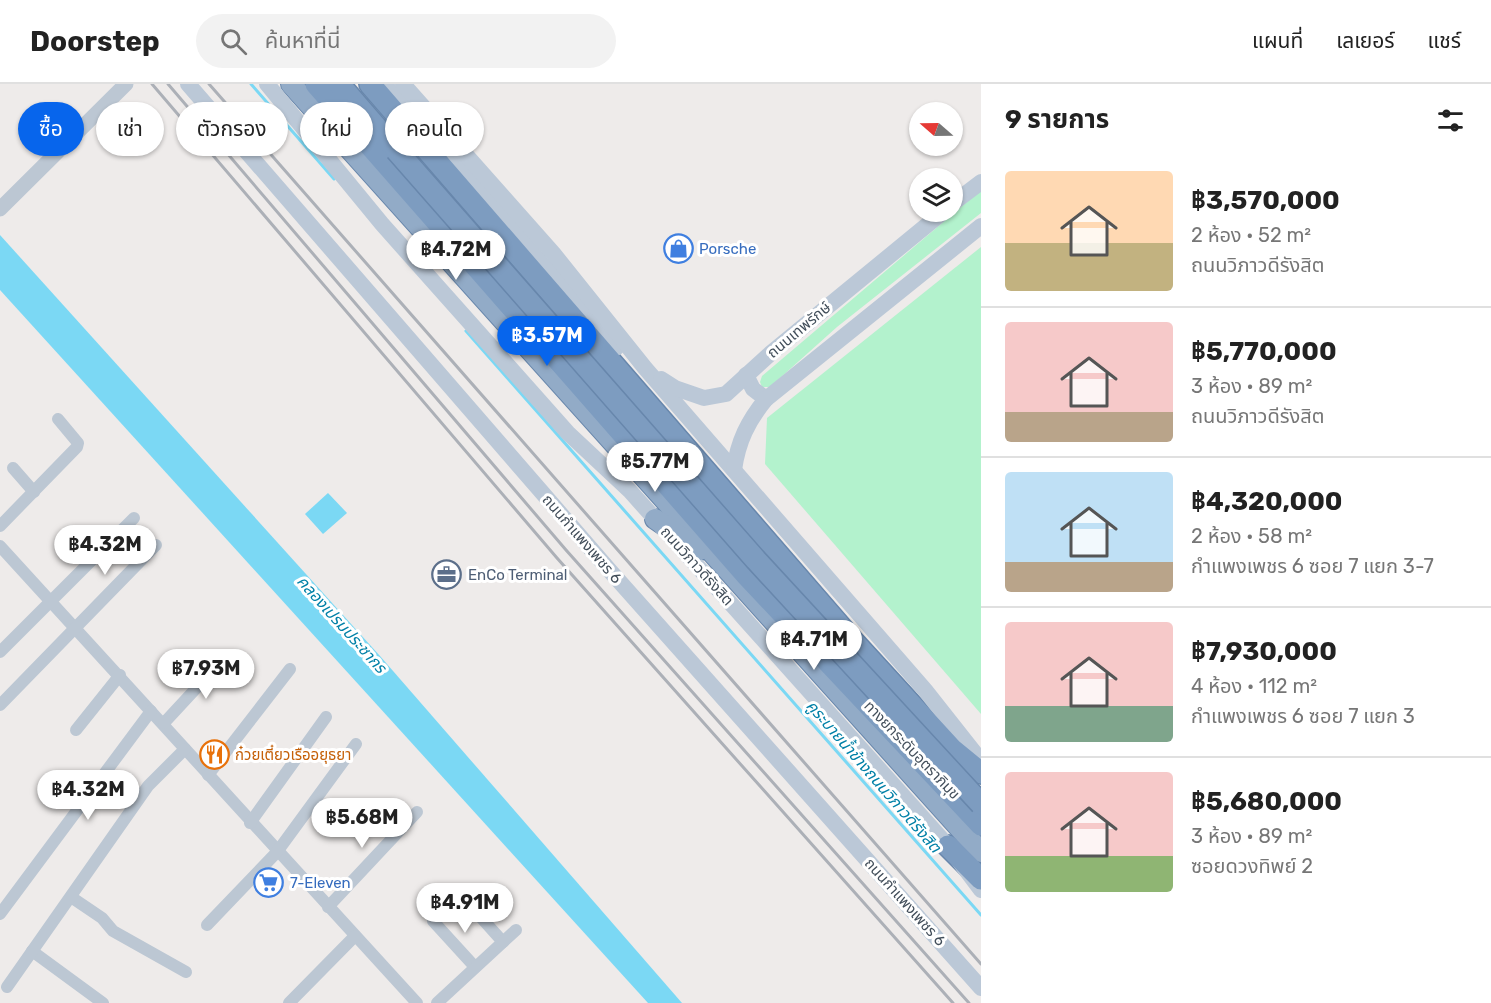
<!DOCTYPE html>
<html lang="th">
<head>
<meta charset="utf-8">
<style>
  :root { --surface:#fff; --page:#f2f2f2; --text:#222; --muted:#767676; --line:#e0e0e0; --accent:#0765ec }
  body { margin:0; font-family:Rubik,"Noto Sans Thai",sans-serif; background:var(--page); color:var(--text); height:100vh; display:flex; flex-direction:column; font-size:22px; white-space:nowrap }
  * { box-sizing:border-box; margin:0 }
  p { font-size:20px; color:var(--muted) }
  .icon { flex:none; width:33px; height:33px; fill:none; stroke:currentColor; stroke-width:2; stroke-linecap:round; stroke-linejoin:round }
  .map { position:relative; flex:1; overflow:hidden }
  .drawer { display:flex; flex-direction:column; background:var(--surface); width:510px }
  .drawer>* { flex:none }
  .banner { position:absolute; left:18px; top:18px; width:570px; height:54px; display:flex; gap:12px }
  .needle { width:39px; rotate:290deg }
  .buttons { position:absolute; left:909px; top:18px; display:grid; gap:12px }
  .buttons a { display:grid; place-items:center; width:54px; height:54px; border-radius:50%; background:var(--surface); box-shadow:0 2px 4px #0004; font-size:30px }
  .price { position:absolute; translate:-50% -51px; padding:0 14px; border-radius:21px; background:#fff; color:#222; font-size:20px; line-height:39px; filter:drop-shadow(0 2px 3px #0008) }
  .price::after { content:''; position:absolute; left:50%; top:36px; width:18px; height:14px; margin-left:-9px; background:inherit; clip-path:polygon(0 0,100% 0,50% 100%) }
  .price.current { background:var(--accent); color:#fff }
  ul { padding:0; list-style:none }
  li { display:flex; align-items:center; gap:18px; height:150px; padding:0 24px }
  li+li { border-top:2px solid var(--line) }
  li span { display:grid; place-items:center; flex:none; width:168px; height:120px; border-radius:6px; color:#555 }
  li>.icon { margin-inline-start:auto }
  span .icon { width:72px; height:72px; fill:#fffc; stroke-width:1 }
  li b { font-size:26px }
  h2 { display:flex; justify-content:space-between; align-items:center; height:72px; padding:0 24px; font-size:26px }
  .chip { padding:0 21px; border-radius:27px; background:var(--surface); box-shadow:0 2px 4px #0004; font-size:21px; line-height:54px }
  .chip.current { background:var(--accent); color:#fff }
  header { display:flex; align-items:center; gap:36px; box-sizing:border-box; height:84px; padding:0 30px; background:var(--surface); border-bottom:2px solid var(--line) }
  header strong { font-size:28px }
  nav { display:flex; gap:33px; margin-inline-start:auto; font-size:21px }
  .search { width:420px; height:54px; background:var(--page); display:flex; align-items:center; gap:15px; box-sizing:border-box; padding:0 21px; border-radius:33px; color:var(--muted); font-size:22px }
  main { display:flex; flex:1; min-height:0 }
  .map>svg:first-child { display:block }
  .green { fill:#b3f2cd }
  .water { fill:#7bd8f4 }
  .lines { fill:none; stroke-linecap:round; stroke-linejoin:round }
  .stream { stroke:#7bd8f4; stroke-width:3 }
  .trunk-casing { stroke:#6887ac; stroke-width:22 }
  .motorway-casing { stroke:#6887ac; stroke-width:24 }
  .minor { stroke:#bcc7d3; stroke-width:12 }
  .tertiary { stroke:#bcc7d3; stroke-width:15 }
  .secondary { stroke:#bbc8d7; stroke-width:16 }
  .trunk { stroke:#92abc7; stroke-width:20 }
  .motorway { stroke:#7d9cc0; stroke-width:21 }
  .rail { stroke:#acb0b7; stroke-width:3 }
  .motorway-bridge-casing { stroke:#6887ac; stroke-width:24; stroke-linecap:butt }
  .motorway-bridge { stroke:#7d9cc0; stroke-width:21 }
  .labels { text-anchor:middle; stroke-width:6; stroke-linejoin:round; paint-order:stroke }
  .shop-label { font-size:15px; fill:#366cbe; stroke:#fff; text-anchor:start }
  .street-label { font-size:15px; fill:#424e5a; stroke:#fff }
  .service-label { font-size:15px; fill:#4e5e75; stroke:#fff; text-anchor:start }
  .food-label { font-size:15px; fill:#c56008; stroke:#fff; text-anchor:start }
  .water-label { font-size:16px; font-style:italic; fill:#0180a7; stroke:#fff }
</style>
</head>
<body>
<header>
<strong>Doorstep</strong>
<div class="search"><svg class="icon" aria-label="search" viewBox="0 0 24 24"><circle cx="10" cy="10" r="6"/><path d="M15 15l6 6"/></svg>ค้นหาที่นี่</div>
<nav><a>แผนที่</a><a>เลเยอร์</a><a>แชร์</a></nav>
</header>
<main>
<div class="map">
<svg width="981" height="919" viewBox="0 0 981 919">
  <rect width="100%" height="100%" fill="#eeebea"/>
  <g class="green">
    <polygon points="981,106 981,129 837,243 770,303 762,303 760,298 762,292"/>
    <polygon points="981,163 981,630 765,380 767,334"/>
  </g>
  <g class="water">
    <polygon points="0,151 380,572 682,919 648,919 0,206"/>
    <polygon points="328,409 347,429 323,450 305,430"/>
  </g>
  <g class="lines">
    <g class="stream">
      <polyline points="251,0 334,95"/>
      <polyline points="466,247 981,831"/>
    </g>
    <defs>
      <g id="trunk">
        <polyline points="291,0 981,768"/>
        <polyline points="655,435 700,466"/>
      </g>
      <g id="motorway">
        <polyline points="316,0 747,492 981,741"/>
        <polyline points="339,0 396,66"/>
        <polyline points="370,0 853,557 952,665 981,689"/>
        <polyline points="948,762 981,795"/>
      </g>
    </defs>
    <use href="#trunk" class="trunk-casing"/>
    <use href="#motorway" class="motorway-casing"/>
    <g class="minor">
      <polyline points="13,384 34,408"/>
      <polyline points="0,442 77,363 78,359 58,335"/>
      <polyline points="0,462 417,919"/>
      <polyline points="0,568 134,434"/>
      <polyline points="0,621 156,461"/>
      <polyline points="164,639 226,572"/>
      <polyline points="76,646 120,591"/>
      <polyline points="208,691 290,585"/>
      <polyline points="250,739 326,633"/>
      <polyline points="460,810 503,858"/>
      <polyline points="71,813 102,834 113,847 186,888"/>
      <polyline points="328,823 417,728"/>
      <polyline points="0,830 151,627"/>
      <polyline points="433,837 475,883"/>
      <polyline points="207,841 277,768 356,660"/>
      <polyline points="32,867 103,919"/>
      <polyline points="7,903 148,702 185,665"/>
      <polyline points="289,919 355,852"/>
      <polyline points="437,919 516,846"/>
    </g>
    <polyline class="tertiary" points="0,125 126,0"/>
    <g class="secondary">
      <polyline points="188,0 611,488 981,904"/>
      <polyline points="267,0 382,140 568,349 630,407 948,762 981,806"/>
      <polyline points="384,0 616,264"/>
      <polyline points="403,0 553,169 645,284 925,606 981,677"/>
      <polyline points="952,120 981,98"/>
      <polyline points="746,291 753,305 766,315"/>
      <polyline points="661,295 675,304 704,314 726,310 771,269 943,128"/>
      <path d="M 734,386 C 738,357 748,337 766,315 L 981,142"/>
    </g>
    <use href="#trunk" class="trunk"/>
    <use href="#motorway" class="motorway"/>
    <g class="rail">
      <polyline points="152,0 557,474 953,919"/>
      <polyline points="168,0 566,466 969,919"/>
      <polyline points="209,0 981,880"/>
    </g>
    <defs>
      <polyline id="motorway-bridge" points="396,66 756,476 981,720"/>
    </defs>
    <use href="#motorway-bridge" class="motorway-bridge-casing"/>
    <use href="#motorway-bridge" class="motorway-bridge"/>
  </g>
  <defs>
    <symbol id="shop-ring" viewBox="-11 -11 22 22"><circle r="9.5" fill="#fff" stroke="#3f7fe0" stroke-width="1.5"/><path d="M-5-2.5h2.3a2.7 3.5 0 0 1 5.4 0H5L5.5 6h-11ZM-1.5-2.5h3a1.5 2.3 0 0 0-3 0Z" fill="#3f7fe0"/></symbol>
    <symbol id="office-ring" viewBox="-11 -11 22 22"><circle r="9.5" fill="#fff" stroke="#5c6f8a" stroke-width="1.5"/><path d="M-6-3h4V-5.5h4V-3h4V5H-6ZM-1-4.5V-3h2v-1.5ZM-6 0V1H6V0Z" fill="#5c6f8a"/></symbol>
    <symbol id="restaurant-ring" viewBox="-11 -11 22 22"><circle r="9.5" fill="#fff" stroke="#e8710a" stroke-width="1.5"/><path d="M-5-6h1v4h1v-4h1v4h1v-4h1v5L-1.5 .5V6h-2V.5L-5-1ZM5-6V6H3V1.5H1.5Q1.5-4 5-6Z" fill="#e8710a"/></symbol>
    <symbol id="supermarket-ring" viewBox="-11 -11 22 22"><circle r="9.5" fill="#fff" stroke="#3f7fe0" stroke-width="1.5"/><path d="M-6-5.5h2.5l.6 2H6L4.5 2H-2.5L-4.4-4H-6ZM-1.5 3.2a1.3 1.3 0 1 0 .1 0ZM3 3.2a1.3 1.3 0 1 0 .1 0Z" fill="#3f7fe0"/></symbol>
  </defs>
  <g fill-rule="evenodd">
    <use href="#shop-ring" x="662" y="148" width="33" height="33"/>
    <use href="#office-ring" x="430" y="474" width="33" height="33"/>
    <use href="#restaurant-ring" x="198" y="654" width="33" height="33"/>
    <use href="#supermarket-ring" x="252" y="782" width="33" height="33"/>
  </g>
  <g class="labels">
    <g class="shop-label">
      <text x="699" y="170">Porsche</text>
      <text x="290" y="804">7-Eleven</text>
    </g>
    <g class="street-label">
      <text transform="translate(799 246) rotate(-40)" y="5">ถนนเทพรักษ์</text>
      <text transform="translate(582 455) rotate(49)" y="5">ถนนกำแพงเพชร 6</text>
      <text transform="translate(697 482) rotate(48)" y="5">ถนนวิภาวดีรังสิต</text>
      <text transform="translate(912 666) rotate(46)" y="5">ทางยกระดับอุตราภิมุข</text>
      <text transform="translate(905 818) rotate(48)" y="5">ถนนกำแพงเพชร 6</text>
    </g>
    <g class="service-label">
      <text x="468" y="496">EnCo Terminal</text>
    </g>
    <g class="food-label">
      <text x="235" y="676">ก๋วยเตี๋ยวเรืออยุธยา</text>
    </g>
    <g class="water-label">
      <text transform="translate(342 540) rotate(48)" y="6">คลองเปรมประชากร</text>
      <text transform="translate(874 692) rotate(49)" y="6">คูระบายน้ำข้างถนนวิภาวดีรังสิต</text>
    </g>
  </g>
</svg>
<div class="buttons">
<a><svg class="needle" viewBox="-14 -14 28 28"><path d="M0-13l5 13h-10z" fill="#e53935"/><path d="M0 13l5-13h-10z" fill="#767676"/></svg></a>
<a><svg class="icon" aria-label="layers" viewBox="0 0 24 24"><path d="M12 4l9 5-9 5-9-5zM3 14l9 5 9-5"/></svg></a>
</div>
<b class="price" style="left:456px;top:197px">฿4.72M</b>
<b class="price current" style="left:547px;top:283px">฿3.57M</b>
<b class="price" style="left:655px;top:409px">฿5.77M</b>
<b class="price" style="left:105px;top:492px">฿4.32M</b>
<b class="price" style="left:814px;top:587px">฿4.71M</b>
<b class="price" style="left:206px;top:616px">฿7.93M</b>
<b class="price" style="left:88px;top:737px">฿4.32M</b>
<b class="price" style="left:362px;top:765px">฿5.68M</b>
<b class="price" style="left:465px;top:850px">฿4.91M</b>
<div class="banner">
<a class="chip current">ซื้อ</a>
<a class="chip">เช่า</a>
<a class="chip">ตัวกรอง</a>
<a class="chip">ใหม่</a>
<a class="chip">คอนโด</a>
</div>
</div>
<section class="drawer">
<h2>9 รายการ<svg class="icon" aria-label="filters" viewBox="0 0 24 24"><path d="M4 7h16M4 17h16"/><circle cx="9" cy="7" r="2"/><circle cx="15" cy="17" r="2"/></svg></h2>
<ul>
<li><span style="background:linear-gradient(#ffd9b3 60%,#c2b280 0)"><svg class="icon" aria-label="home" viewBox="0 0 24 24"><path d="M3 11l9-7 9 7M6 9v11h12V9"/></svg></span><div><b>฿3,570,000</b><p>2 ห้อง · 52 m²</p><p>ถนนวิภาวดีรังสิต</p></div></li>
<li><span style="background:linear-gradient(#f6c9c9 75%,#b9a48a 0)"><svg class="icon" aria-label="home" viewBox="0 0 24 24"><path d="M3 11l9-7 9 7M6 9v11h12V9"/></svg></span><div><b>฿5,770,000</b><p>3 ห้อง · 89 m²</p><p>ถนนวิภาวดีรังสิต</p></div></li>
<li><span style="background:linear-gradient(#bfe0f5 75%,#b9a48a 0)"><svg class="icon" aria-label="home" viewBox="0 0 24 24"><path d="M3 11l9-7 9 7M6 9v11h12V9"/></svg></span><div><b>฿4,320,000</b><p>2 ห้อง · 58 m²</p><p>กำแพงเพชร 6 ซอย 7 แยก 3-7</p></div></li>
<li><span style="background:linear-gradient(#f6c9c9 70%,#7fa58c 0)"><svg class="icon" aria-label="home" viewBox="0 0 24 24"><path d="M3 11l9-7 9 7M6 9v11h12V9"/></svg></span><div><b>฿7,930,000</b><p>4 ห้อง · 112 m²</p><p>กำแพงเพชร 6 ซอย 7 แยก 3</p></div></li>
<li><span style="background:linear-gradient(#f6c9c9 70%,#8fb573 0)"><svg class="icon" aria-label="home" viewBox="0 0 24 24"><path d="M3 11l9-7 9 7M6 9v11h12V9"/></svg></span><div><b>฿5,680,000</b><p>3 ห้อง · 89 m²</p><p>ซอยดวงทิพย์ 2</p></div></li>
</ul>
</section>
</main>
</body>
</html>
